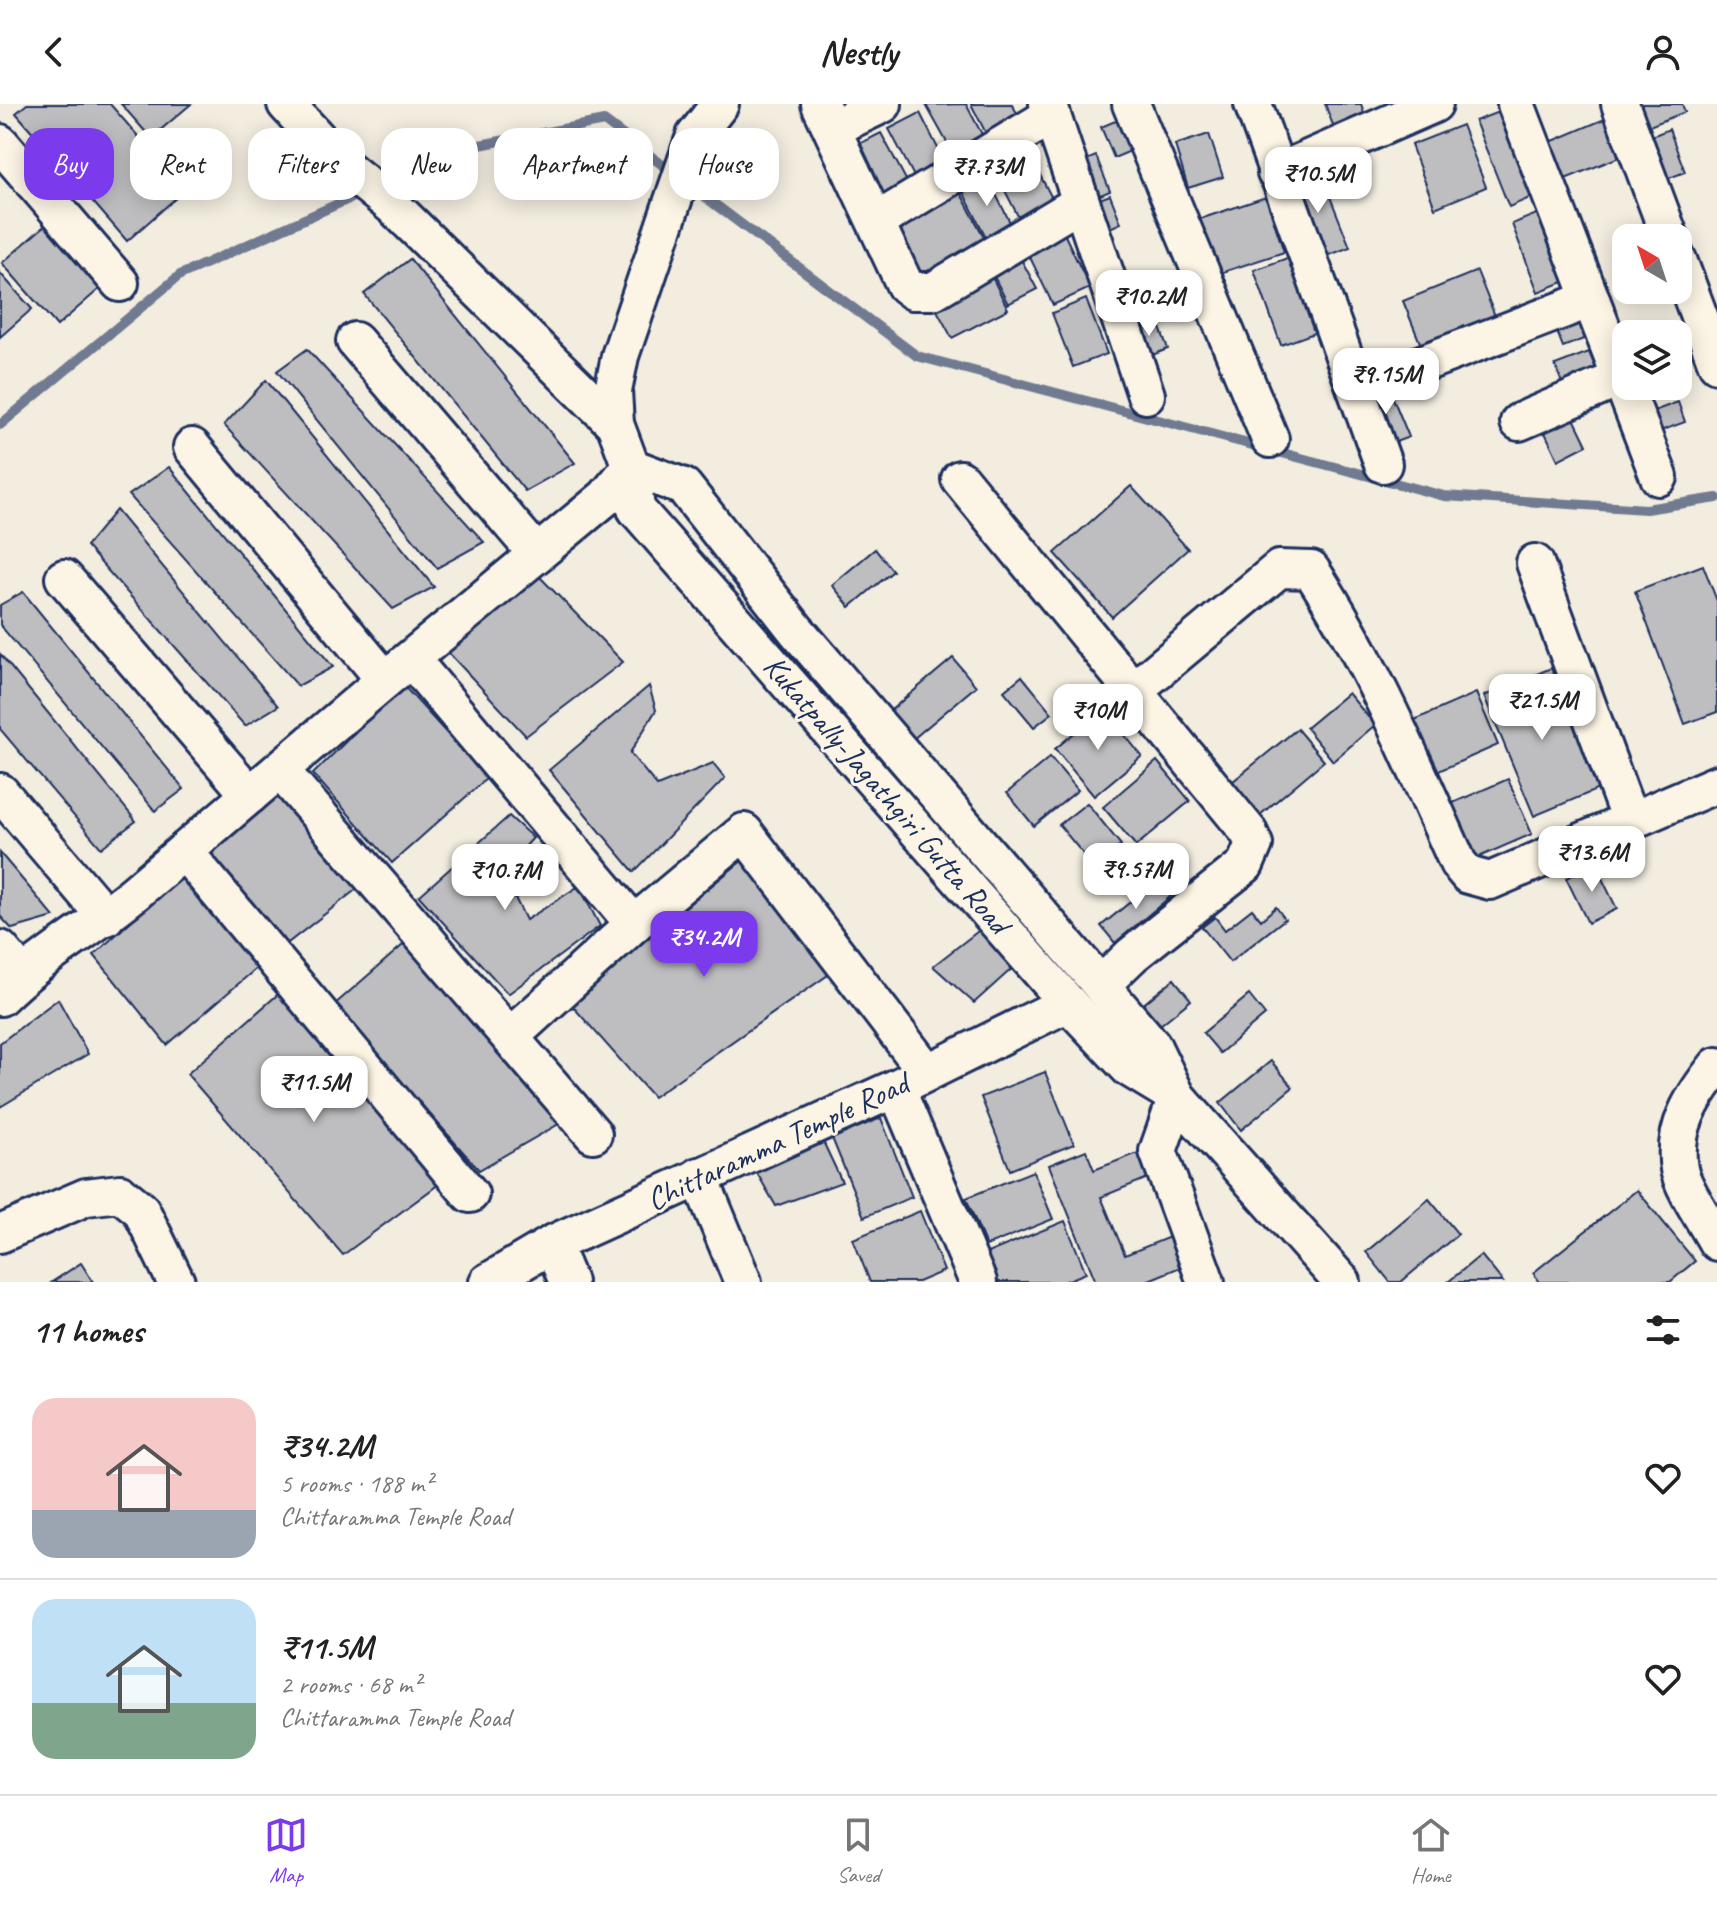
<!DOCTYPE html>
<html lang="en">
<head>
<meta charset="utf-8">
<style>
  :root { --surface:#fff; --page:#f2f2f2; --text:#222; --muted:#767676; --line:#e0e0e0; --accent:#7c3aed }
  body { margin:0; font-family:Caveat,sans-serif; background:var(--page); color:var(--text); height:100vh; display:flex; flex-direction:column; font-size:30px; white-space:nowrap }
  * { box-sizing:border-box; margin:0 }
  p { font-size:26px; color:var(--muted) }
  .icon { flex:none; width:44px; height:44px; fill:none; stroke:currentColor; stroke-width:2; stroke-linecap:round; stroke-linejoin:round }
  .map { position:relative; height:1178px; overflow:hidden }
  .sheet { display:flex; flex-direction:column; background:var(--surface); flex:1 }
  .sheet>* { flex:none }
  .hud { position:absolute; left:24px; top:24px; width:800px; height:72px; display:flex; gap:16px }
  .needle { width:52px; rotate:321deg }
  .controls { position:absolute; left:1612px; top:120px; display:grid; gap:16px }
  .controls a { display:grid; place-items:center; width:80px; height:80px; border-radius:16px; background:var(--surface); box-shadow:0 4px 20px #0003; font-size:40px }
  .price { position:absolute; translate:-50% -68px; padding:0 18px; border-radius:16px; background:#fff; color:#222; font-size:26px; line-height:52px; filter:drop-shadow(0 2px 4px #0008) }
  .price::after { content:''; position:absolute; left:50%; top:48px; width:24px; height:18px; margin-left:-12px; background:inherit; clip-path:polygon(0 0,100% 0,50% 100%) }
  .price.current { background:var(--accent); color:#fff }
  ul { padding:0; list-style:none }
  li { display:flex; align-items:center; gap:24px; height:200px; padding:0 32px }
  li+li { border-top:2px solid var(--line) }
  li span { display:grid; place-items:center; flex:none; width:224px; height:160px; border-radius:24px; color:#555 }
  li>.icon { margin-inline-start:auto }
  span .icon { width:96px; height:96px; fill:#fffc; stroke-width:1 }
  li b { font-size:34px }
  h2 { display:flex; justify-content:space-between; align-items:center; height:96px; padding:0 32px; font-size:34px }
  .tag { padding:0 28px; border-radius:24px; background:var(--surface); box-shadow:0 4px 20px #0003; font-size:28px; line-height:72px }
  .tag.current { background:var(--accent); color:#fff }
  header { display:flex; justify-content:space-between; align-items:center; height:104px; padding:0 32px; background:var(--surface); font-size:36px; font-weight:700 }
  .tabs { display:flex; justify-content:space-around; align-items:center; height:112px; border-top:2px solid var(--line); background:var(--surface); font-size:22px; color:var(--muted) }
  .tabs a { display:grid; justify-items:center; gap:4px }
  .tabs .current { color:var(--accent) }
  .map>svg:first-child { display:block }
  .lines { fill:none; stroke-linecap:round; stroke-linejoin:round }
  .stream { stroke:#707a91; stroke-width:10 }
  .building { fill:#bebec0; stroke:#1b2f5e; stroke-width:2 }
  .minor-casing { stroke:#1b2f5e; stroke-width:42 }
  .minor { stroke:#fcf5e5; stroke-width:36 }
  .labels { text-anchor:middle; stroke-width:6; stroke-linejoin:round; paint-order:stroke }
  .street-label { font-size:32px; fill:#1b2f5e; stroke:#fcf5e5 }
</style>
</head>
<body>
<header><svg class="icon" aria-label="back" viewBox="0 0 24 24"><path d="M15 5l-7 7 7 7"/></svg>Nestly<svg class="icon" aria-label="person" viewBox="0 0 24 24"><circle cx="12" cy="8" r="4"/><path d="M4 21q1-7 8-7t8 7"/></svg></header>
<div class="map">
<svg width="1717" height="1178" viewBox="0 0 1717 1178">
  <rect width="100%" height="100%" fill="#f3ede0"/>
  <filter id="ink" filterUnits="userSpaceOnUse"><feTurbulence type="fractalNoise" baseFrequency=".0125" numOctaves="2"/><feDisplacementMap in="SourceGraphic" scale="16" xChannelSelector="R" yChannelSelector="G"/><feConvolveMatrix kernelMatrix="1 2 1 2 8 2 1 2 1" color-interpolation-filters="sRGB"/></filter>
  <g filter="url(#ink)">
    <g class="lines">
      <g class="stream">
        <polyline points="380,80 459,45 604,17 917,252 1444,392 1646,405 1717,394"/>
        <polyline points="0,321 180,171 362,89"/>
      </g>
    </g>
    <g class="building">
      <polygon points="27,0 110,0 185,86 127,137 16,9"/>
      <polygon points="121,0 191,0 151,34"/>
      <polygon points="966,0 985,36 955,53 926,1"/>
      <polygon points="971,0 1012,0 1024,22 991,39"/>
      <polygon points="1325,0 1361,0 1371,28 1340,40"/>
      <polygon points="1638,0 1682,0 1685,8 1647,23"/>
      <polygon points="1506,5 1539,90 1509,103 1475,17"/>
      <polygon points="920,9 949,66 919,82 889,25"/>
      <polygon points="1614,11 1629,49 1563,76 1548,39"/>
      <polygon points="1127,12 1140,43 1114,54 1101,23"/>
      <polygon points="1462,21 1486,83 1435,104 1411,41"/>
      <polygon points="1669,25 1685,68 1664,76 1647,34"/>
      <polygon points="881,29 912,87 882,103 851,44"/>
      <polygon points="1209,30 1223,73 1188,84 1175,41"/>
      <polygon points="1027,46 1055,100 1021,118 993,63"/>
      <polygon points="1096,52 1110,87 1086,97 1072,62"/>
      <polygon points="1319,65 1350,143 1317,156 1287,78"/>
      <polygon points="985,69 1014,126 989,139 960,82"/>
      <polygon points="959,86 992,148 919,187 886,124"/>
      <polygon points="1110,91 1121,119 1101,128 1089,99"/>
      <polygon points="1266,93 1284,148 1214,171 1197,116"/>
      <polygon points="1544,107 1571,175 1538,188 1512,120"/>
      <polygon points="49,118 104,181 57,222 2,159"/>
      <polygon points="1062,125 1090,184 1053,201 1025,143"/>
      <polygon points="1014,142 1037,185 1008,200 986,157"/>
      <polygon points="1290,153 1317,228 1281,241 1254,166"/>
      <polygon points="410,155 575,359 525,387 364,190"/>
      <polygon points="1477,167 1501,227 1427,256 1403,197"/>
      <polygon points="0,169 32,205 0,233"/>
      <polygon points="990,169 1008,205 952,234 933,199"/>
      <polygon points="1086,195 1107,250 1073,263 1052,209"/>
      <polygon points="1577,205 1589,233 1563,243 1552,215"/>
      <polygon points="1156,213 1168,245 1142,255 1129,222"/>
      <polygon points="307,245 484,438 437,464 277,267"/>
      <polygon points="1589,248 1596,265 1562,279 1555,261"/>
      <polygon points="266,276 434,483 393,505 224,321"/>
      <polygon points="1388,282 1409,333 1385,342 1364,291"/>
      <polygon points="1678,298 1685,318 1658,328 1651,308"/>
      <polygon points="1569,304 1587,341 1558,356 1540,318"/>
      <polygon points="169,363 333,563 298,582 129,391"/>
      <polygon points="1131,382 1188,445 1112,513 1055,449"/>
      <polygon points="116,406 278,602 245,622 86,442"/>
      <polygon points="875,445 893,467 850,503 832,481"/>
      <polygon points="1703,461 1717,497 1717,608 1685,620 1635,487"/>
      <polygon points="539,472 623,558 526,632 447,547"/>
      <polygon points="23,488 184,685 155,707 0,521 0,501"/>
      <polygon points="0,550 136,717 101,744 0,625"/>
      <polygon points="953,554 976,582 913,635 890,607"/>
      <polygon points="1551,564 1601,684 1534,712 1484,592"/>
      <polygon points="1022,572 1052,609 1034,623 1004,587"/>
      <polygon points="403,581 487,674 392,759 313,670"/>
      <polygon points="649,582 656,606 630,649 657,682 713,659 725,674 634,768 549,666"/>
      <polygon points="1348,589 1375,621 1333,657 1306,624"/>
      <polygon points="1476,589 1498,641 1434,669 1412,617"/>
      <polygon points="1103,605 1142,652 1094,692 1055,645"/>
      <polygon points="1297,625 1324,657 1260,711 1232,678"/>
      <polygon points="1050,653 1078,686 1034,722 1007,689"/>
      <polygon points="1157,657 1190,697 1136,742 1103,703"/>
      <polygon points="1508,675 1532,730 1472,756 1448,701"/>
      <polygon points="279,692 362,781 284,842 207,750"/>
      <polygon points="1087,699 1121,741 1094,763 1059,721"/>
      <polygon points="509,712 533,734 502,768 526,816 579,782 600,822 508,890 419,792"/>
      <polygon points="0,749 54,813 12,825 0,812"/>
      <polygon points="749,751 838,864 653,993 569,898"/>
      <polygon points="1595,760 1617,805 1588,819 1566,774"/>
      <polygon points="181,771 258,863 167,941 94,851"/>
      <polygon points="1157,776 1171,792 1115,839 1101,822"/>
      <polygon points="1276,803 1285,815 1230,858 1202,823 1215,813 1225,826 1252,805 1261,816"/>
      <polygon points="982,824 1016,861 974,899 933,862"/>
      <polygon points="411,834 564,1017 479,1066 334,901"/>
      <polygon points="1174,875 1191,896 1154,926 1136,906"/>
      <polygon points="284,885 443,1077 343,1151 187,970"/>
      <polygon points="1249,891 1265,911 1220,949 1203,929"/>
      <polygon points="58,895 88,950 0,1003 0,939"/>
      <polygon points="1271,957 1293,983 1241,1026 1220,999"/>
      <polygon points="1045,968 1074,1040 1010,1066 981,993"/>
      <polygon points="881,1014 912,1093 864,1113 832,1034"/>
      <polygon points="820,1031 842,1078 776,1102 754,1064"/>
      <polygon points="1086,1046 1094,1066 1138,1049 1148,1074 1101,1093 1125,1151 1172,1132 1183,1162 1144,1178 1096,1178 1049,1061"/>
      <polygon points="1033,1067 1053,1115 986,1142 966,1094"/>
      <polygon points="1637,1086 1695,1157 1670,1178 1540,1178 1533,1169"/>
      <polygon points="1429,1095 1458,1130 1401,1178 1390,1178 1366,1148"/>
      <polygon points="920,1107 944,1167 918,1178 870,1178 853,1135"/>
      <polygon points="1065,1117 1086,1169 1064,1178 997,1178 985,1150"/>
      <polygon points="1481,1151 1503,1178 1448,1178"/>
      <polygon points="81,1159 93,1178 52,1178"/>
    </g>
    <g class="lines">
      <defs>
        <g id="minor">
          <polyline points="286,0 341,60 394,103 615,320"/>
          <polyline points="720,0 695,32 620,252 613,287 615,320 631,363 636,405 1068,899 1129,964 1177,993"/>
          <polyline points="820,0 905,181 913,187 933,187 1080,99"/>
          <polyline points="1048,0 1146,291"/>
          <polyline points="1131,0 1270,335"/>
          <polyline points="1253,0 1383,360"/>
          <polyline points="1516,0 1659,373"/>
          <polyline points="1620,0 1670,134"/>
          <polyline points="833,24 883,0"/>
          <polyline points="0,39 120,179"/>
          <polyline points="1276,69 1434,0"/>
          <polyline points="877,117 1052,11"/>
          <polyline points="1678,156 1717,260"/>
          <polyline points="355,237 537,450"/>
          <polyline points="1356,285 1591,195"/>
          <polyline points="1519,318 1621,274"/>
          <polyline points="192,343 385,576"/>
          <polyline points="631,363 684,383 796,526 1152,941 1177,993 1342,1178"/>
          <polyline points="960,375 1248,727 1254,740 1245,761 1132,851 1101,881"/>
          <polyline points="1535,459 1630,717"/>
          <polyline points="64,474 250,691"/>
          <polyline points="411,555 634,820"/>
          <path d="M 1133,587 L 1279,465 L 1311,466 C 1371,558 1413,659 1458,759 L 1468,771 L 1490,777 L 1717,680"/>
          <polyline points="280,666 593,1030"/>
          <polyline points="0,688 106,813"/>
          <polyline points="184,747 470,1090"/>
          <polyline points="0,845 22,871"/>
          <path d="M 0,893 C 41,852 93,824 137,787 L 385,576 L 606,393 L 631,363"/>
          <polyline points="511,932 634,820 744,728 927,968"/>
          <path d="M 1717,962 C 1693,992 1672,1024 1679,1065 C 1682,1083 1708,1121 1717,1138"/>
          <polyline points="896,984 978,1178"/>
          <polyline points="1177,993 1158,1047 1206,1178"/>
          <polyline points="699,1072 743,1178"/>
          <polyline points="0,1130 86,1093 120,1089 141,1106 176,1178"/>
          <polyline points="552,1140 568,1178"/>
          <polyline points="488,1178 552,1140 896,984 1068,899"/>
        </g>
      </defs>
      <use href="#minor" class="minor-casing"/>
      <use href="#minor" class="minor"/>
    </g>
  </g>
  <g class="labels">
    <g class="street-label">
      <text transform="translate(887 690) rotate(49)" y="11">Kukatpally-Jagathgiri Gutta Road</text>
      <text transform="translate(777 1037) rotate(-25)" y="11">Chittaramma Temple Road</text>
    </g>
  </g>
</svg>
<div class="controls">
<a><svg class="needle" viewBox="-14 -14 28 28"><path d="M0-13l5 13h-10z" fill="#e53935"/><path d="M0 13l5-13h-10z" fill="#767676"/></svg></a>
<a><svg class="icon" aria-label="layers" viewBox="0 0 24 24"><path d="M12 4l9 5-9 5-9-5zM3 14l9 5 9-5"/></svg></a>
</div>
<b class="price" style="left:987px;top:104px">₹7.73M</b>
<b class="price" style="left:1318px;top:111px">₹10.5M</b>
<b class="price" style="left:1149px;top:234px">₹10.2M</b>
<b class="price" style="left:1386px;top:312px">₹9.15M</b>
<b class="price" style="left:1542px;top:638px">₹21.5M</b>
<b class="price" style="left:1098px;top:648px">₹10M</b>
<b class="price" style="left:1592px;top:790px">₹13.6M</b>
<b class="price" style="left:1136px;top:807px">₹9.57M</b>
<b class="price" style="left:505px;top:808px">₹10.7M</b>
<b class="price current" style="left:704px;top:875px">₹34.2M</b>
<b class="price" style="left:314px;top:1020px">₹11.5M</b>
<div class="hud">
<a class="tag current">Buy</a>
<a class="tag">Rent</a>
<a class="tag">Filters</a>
<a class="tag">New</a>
<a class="tag">Apartment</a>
<a class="tag">House</a>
</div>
</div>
<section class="sheet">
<h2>11 homes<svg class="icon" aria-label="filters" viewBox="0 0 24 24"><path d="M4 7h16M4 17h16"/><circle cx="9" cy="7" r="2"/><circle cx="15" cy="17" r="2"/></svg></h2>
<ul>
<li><span style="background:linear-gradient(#f6c9c9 70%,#9aa5b1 0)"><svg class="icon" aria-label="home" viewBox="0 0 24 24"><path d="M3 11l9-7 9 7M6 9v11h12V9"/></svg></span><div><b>₹34.2M</b><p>5 rooms · 188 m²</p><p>Chittaramma Temple Road</p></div><svg class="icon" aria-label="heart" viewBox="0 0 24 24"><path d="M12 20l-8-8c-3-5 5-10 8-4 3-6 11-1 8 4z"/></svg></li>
<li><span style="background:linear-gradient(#bfe0f5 65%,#7fa58c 0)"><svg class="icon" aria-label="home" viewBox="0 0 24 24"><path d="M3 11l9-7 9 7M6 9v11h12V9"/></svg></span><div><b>₹11.5M</b><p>2 rooms · 68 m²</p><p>Chittaramma Temple Road</p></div><svg class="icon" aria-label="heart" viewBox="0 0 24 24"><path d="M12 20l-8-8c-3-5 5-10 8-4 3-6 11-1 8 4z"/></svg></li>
</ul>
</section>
<nav class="tabs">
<a class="current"><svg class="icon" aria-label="map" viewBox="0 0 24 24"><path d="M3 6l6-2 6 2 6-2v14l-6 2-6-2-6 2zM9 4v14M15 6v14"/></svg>Map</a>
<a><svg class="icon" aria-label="saved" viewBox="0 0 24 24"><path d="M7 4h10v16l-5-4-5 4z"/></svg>Saved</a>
<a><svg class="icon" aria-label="home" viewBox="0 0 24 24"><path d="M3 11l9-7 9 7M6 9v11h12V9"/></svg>Home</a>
</nav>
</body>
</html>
